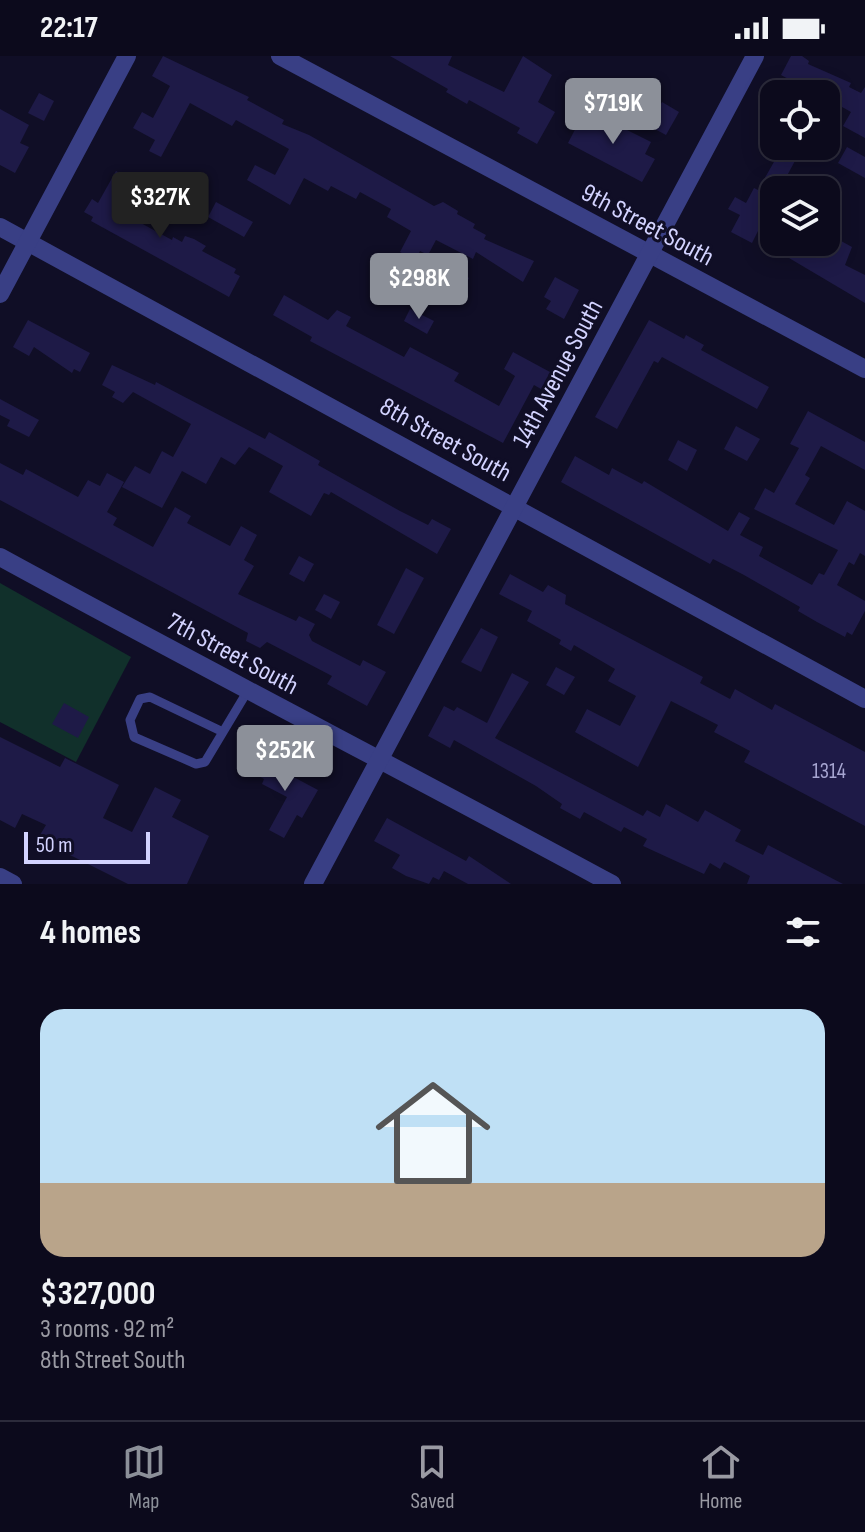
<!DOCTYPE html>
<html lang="en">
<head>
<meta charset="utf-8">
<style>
  :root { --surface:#0c0a1c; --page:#1a1829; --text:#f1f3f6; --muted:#9a9aa3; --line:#2c2b3b; --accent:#8c9099 }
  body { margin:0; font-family:"Sofia Sans Condensed",sans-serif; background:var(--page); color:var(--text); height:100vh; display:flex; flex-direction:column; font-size:30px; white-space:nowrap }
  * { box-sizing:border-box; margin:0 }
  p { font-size:26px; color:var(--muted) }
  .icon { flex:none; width:44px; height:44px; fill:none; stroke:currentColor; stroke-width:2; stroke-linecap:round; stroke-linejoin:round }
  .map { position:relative; height:828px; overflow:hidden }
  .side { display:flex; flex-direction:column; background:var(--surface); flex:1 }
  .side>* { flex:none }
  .buttons { position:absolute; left:760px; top:24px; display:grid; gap:16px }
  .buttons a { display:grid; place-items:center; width:80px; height:80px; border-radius:16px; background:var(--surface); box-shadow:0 4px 20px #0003,0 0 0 2px var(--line); font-size:40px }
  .scale { position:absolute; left:24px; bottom:20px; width:126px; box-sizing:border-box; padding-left:8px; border:4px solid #d3d3ff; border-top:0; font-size:22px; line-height:28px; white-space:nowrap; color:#d3d3ff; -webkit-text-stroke:6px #100e26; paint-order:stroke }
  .price { position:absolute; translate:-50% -68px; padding:0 18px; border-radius:8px; background:var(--accent); color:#fff; font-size:26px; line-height:52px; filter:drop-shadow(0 2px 4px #0008) }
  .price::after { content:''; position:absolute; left:50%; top:48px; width:24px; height:18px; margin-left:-12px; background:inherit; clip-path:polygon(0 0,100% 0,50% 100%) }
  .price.selected { background:#222; color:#fff }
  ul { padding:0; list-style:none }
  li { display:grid; align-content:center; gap:16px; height:424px; padding:0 40px }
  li+li { border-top:2px solid var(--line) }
  li span { display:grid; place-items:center; height:248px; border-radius:24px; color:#555 }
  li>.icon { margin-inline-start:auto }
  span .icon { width:144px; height:144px; fill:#fffc; stroke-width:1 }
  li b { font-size:34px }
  h2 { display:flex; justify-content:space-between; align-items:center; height:96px; padding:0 40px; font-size:34px }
  .status { display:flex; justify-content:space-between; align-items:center; height:56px; padding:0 40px; background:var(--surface); direction:ltr }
  .status svg { height:22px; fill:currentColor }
  .tabs { display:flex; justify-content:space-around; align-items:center; height:112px; border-top:2px solid var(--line); background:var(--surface); font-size:22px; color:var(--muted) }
  .tabs a { display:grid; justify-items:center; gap:4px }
  .tabs .selected { color:var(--accent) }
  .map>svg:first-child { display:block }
  .green { fill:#11302b }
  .building { fill:#1e1a47 }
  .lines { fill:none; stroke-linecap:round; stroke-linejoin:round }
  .lane { stroke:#393f85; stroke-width:9 }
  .street { stroke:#393f85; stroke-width:18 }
  .labels { text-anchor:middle; stroke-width:6; stroke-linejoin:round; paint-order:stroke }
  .number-label { font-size:22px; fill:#a6a5d1 }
  .street-label { font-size:26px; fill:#d3d3ff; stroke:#100e26 }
</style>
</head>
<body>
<div class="status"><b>22:17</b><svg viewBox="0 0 49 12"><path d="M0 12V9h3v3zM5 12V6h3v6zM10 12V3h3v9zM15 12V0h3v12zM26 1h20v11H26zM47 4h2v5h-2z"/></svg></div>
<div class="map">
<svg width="865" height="828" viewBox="0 0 865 828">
  <rect width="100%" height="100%" fill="#100e26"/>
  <polygon class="green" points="0,527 131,601 76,706 0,666"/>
  <g class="building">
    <polygon points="163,0 249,41 247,44 284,64 282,68 309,79 434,150 443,146 458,155 457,158 475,168 473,172 486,179 484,183 534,205 523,226 476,196 473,203 436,184 428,199 420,195 415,205 400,196 411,175 387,161 391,153 360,136 356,143 331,130 328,135 304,122 290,149 247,124 255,109 275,119 289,93 236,64 232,70 190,47 161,101 149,95 155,84 133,72 142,56 153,62 170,30 152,20"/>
    <polygon points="390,0 452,0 448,9 504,36 523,0 552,19 538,46 555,56 537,88 517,77 520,72 469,44 467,48 446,36 448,33"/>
    <polygon points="791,0 802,0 809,5 808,8 851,27 849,31 861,37 865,31 865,82 843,70 851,56 826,42 826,38 788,38 794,26 781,19"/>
    <polygon points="39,37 54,45 44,65 28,57"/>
    <polygon points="662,46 679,56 666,79 649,70"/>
    <polygon points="0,53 29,69 20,87 29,91 15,117 0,109"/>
    <polygon points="583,58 592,63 595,58 651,86 645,98 655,103 642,126 568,87"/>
    <polygon points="783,90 803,90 782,129 774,125 774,143 752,187 731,176 740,159 728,153 735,141 746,147 754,132 758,134"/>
    <polygon points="847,91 865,101 865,122 838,107"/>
    <polygon points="116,115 133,125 117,154 172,184 173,181 182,186 185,180 194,183 206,190 202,195 236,213 234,217 240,220 229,241 91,165 93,161 84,156 92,143 98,147"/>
    <polygon points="216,146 253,166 244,181 208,161"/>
    <polygon points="832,180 852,191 845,209 865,219 865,247 762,186 829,186"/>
    <polygon points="453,214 469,222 456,246 440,238"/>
    <polygon points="555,221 579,234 564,263 546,253 551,245 544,241"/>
    <polygon points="284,239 328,264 337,254 351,261 346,270 404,301 410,291 459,317 454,325 499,350 515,320 504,313 513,296 550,316 541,333 534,329 503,387 310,285 312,281 273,259"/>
    <polygon points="410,253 434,265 427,278 404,265"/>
    <polygon points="28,264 90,297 80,316 74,313 72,317 34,291 29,300 13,291"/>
    <polygon points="649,264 684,283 686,279 704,289 701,294 769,331 757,353 662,301 658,307 654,305 617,373 595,361"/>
    <polygon points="112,309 155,329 156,326 265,383 269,376 320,405 318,409 400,455 428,469 432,463 451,473 437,498 331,436 329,439 324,437 311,460 269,436 283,410 249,391 235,409 221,401 206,428 182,415 162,452 122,431 135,410 150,418 162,395 173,401 191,368 133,336 123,347 112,341 115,336 102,329"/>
    <polygon points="0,343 39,364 29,381 7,370 10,364 0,359"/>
    <polygon points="808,355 865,386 865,414 821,390 805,419 810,422 795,448 834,469 847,445 865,455 865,500 860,497 854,509 849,506 837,529 865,545 865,555 852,579 847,576 845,581 817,566 798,555 800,551 744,519 713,503 710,508 561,426 575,400 609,419 612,412 642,428 644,425 728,475 739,456 750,462 740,479 763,491 759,500 812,529 819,517 824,519 838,494 754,453 765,432 774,437 799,392 790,388"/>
    <polygon points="736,370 760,383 747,405 724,393"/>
    <polygon points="678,384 697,394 687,415 668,404"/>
    <polygon points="0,407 23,419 26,413 78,441 88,424 100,430 107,417 124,426 107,456 117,462 113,469 153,491 175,451 191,460 187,467 230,490 241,470 257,479 244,504 254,510 238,538 296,565 299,560 315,568 309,579 312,585 360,610 363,604 386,616 367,650 327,628 332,620 267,586 260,592 246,585 248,577 0,444"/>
    <polygon points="299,500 314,508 304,526 289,518"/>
    <polygon points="406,512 424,522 394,578 377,569"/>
    <polygon points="510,518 543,536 548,529 566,539 565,548 703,621 700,627 730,643 735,633 772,654 775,648 865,696 865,770 744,706 750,695 714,676 718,669 671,645 638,711 575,676 587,653 620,670 636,640 608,625 615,613 574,589 571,595 559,588 561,584 527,565 532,555 499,538"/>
    <polygon points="324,538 340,546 331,563 315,554"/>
    <polygon points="481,572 498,581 481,616 461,606"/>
    <polygon points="556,611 575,621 564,639 546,629"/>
    <polygon points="512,617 529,626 495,682 643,760 647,754 660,761 666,748 698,766 705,754 741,774 735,785 763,799 768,789 843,828 747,828 750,820 724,806 720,813 710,807 704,818 643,790 647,783 624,771 621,776 584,756 580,763 560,752 562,748 536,730 454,684 450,692 428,680 444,650 454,655 457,651 487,667"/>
    <polygon points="64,647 89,661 78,682 52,668"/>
    <polygon points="0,681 60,711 65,702 119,729 103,762 132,776 155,731 181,744 172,761 209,780 187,828 128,828 48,788 50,784 40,779 46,769 22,758 15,772 0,764"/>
    <polygon points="264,698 289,712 286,717 318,734 302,762 297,759 284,782 269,774 287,741 262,728 264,723 253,717"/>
    <polygon points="387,762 466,805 469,800 511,828 468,828 444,815 439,824 433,821 429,828 406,820 392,812 400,799 374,785"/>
  </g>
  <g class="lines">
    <path class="lane" d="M 223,676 L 150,641 L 140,643 L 130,664 L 134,681 L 196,708 L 205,706 C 219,683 233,659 247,636"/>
    <g class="street">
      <polyline points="280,0 865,313"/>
      <polyline points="0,171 865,643"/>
      <polyline points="0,238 127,0"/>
      <path d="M 0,501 C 203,612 409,718 612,828"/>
      <polyline points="0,821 13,828"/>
      <polyline points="313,828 755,0"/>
    </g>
  </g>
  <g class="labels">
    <g class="number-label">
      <text x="829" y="722">1314</text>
    </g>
    <g class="street-label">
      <text transform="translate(648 168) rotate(28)" y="9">9th Street South</text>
      <text transform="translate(557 317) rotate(-62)" y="9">14th Avenue South</text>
      <text transform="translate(446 383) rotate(29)" y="9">8th Street South</text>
      <text transform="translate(233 597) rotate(28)" y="9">7th Street South</text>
    </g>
  </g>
</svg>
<div class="buttons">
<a><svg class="icon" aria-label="locate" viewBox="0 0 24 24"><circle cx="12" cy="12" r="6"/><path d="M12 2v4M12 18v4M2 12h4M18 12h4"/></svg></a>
<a><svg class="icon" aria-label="layers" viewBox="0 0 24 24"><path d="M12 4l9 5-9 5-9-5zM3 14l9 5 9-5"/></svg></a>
</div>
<div class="scale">50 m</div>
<b class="price" style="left:613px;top:90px">$719K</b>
<b class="price selected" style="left:160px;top:184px">$327K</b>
<b class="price" style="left:419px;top:265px">$298K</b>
<b class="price" style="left:285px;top:737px">$252K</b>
</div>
<section class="side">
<h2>4 homes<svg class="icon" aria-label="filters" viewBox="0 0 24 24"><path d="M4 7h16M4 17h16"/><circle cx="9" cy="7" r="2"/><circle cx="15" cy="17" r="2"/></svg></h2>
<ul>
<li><span style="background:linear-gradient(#bfe0f5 70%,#b9a48a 0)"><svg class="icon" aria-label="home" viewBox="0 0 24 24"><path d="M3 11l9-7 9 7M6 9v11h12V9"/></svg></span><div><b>$327,000</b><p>3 rooms · 92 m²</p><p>8th Street South</p></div></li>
</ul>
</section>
<nav class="tabs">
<a class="selected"><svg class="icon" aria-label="map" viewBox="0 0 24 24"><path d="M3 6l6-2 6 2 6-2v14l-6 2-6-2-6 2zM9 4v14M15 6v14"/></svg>Map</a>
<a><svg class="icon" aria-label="saved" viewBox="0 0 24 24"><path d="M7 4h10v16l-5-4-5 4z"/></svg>Saved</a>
<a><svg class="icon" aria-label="home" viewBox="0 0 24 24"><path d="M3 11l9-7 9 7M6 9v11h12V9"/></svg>Home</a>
</nav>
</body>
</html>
